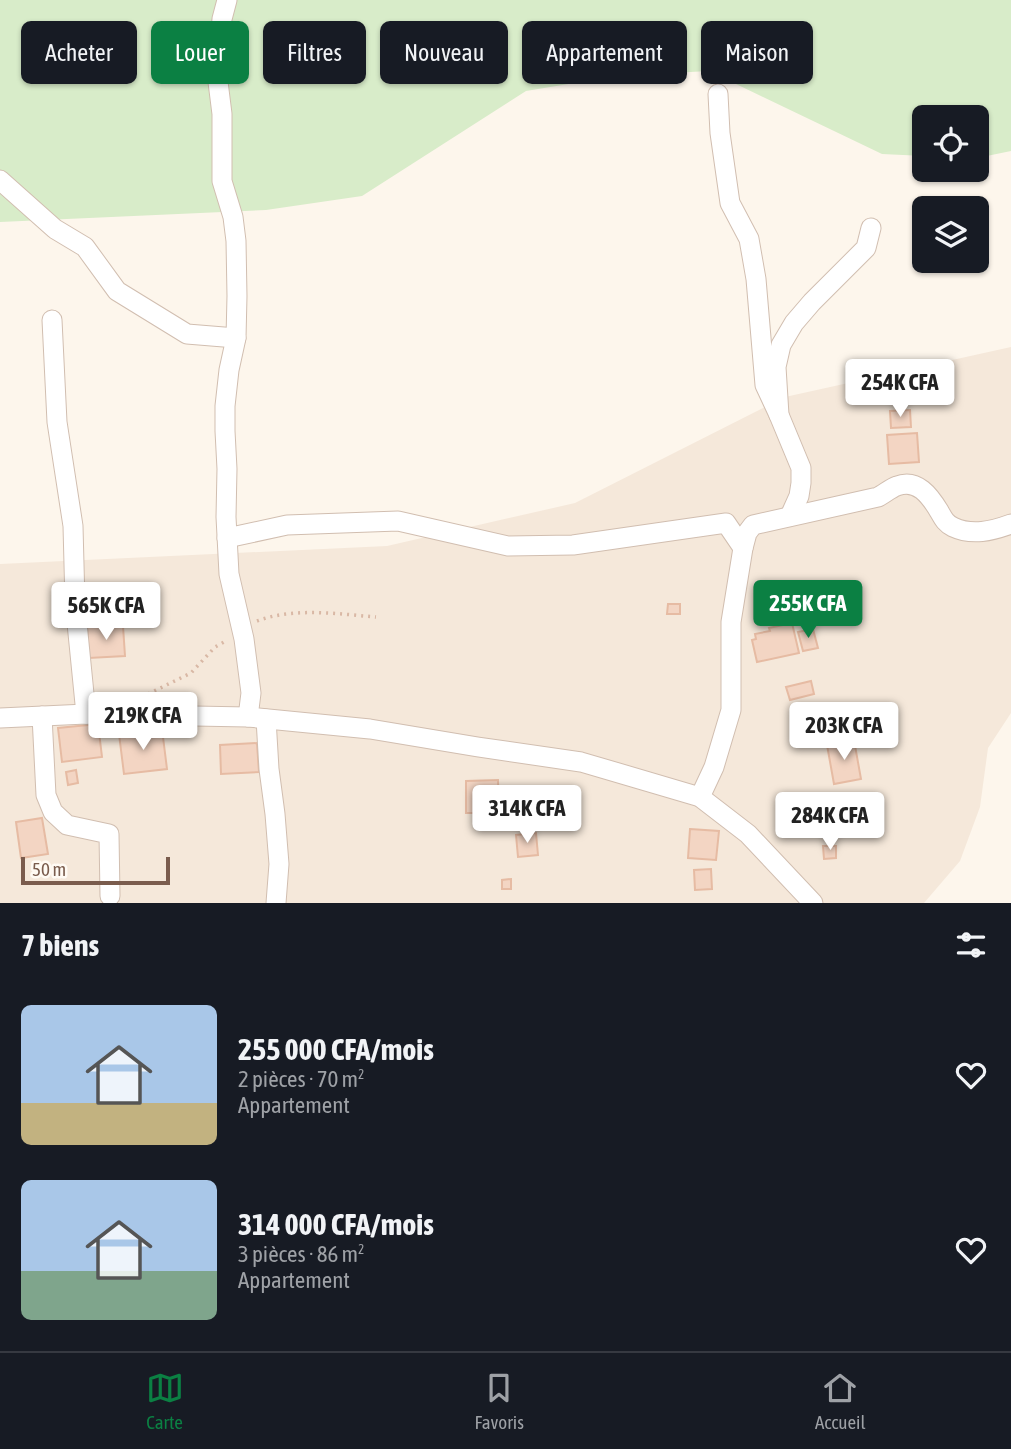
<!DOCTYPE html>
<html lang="fr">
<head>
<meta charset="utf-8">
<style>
  :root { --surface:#171b24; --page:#20242c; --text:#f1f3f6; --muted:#9ea1a6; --line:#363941; --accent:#0b8043 }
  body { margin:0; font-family:"Asap Condensed",sans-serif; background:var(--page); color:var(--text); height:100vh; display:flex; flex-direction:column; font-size:26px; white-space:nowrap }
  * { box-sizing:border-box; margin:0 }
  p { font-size:23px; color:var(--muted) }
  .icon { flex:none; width:38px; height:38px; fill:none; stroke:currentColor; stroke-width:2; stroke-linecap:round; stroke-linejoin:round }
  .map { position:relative; height:903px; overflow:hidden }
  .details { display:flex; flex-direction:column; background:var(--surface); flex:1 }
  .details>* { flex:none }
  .guide { position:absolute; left:21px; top:21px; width:970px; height:63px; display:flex; gap:14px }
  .controls { position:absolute; left:912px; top:105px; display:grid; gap:14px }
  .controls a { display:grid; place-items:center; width:77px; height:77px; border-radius:10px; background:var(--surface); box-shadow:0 2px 5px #0004; font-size:35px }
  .scale { position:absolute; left:21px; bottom:18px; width:149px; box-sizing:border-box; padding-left:7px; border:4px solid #7a5c4d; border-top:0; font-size:19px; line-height:24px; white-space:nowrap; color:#7a5c4d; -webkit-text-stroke:5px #fffaf3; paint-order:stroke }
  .price { position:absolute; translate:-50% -60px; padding:0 16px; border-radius:7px; background:#fff; color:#222; font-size:23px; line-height:46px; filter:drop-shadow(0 2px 4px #0008) }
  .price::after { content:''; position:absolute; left:50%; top:42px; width:21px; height:16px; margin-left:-10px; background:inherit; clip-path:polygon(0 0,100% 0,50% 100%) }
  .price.selected { background:var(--accent); color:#fff }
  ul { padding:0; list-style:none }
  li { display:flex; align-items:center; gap:21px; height:175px; padding:0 21px }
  li span { display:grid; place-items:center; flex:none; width:196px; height:140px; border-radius:10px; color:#555 }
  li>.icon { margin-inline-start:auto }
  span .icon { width:84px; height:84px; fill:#fffc; stroke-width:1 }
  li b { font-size:30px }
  h2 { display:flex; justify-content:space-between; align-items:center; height:84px; padding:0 21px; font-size:30px }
  .chip { padding:0 24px; border-radius:10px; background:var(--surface); box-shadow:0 2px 5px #0004; font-size:24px; line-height:63px }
  .chip.selected { background:var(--accent); color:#fff }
  .dock { display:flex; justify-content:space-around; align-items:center; height:98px; border-top:2px solid var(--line); background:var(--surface); font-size:19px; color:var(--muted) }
  .dock a { display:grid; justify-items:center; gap:4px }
  .dock .selected { color:var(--accent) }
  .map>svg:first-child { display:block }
  .residential { fill:#f5e8da }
  .green { fill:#d8ecc9 }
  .building { fill:#f3d5c3; stroke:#e6bba3; stroke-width:2 }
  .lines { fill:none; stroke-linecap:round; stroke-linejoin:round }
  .minor-casing { stroke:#d1beb0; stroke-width:21 }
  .path { stroke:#d9b8a5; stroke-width:3.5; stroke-dasharray:2 5; stroke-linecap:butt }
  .minor { stroke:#fff; stroke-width:19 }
</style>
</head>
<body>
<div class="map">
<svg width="1011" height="903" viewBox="0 0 1011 903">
  <rect width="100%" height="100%" fill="#fdf6ec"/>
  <polygon class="residential" points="1011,347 1011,713 988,748 980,807 960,861 924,903 0,903 0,564 387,546 575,503 785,397"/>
  <polygon class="green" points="0,0 1011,0 1011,151 977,158 976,117 924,117 924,156 882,154 709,71 617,76 526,91 362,196 266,210 0,222"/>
  <g class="building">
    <polygon points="910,410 911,427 891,428 890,411"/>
    <polygon points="917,433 919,462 889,464 887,435"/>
    <polygon points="668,604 680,604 680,614 667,614"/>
    <polygon points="128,613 129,624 111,625 111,614"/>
    <polygon points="792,623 799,653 757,662 752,640 756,639 755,634 770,631 769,628"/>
    <polygon points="123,626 125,656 89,658 87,627"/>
    <polygon points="813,629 818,648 803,651 798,632"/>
    <polygon points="811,681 814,694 790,700 786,687"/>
    <polygon points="98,724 102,757 62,762 58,728"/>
    <polygon points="162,729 167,769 124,774 119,734"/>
    <polygon points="854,740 861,779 834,784 827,745"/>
    <polygon points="257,743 259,772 221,774 220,745"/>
    <polygon points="76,770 78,783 68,785 66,772"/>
    <polygon points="498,780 499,813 466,813 466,781"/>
    <polygon points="563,787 565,822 527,824 525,789"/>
    <polygon points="42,818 48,854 21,858 16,822"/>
    <polygon points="690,829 719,831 716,860 688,858"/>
    <polygon points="536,833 538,855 518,857 516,835"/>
    <polygon points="823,846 836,846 836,858 824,859"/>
    <polygon points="711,869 712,889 695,890 694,870"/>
    <polygon points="511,879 511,889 502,889 502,880"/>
  </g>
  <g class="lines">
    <defs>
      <g id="minor">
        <polyline points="227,0 222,19 217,74 222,114 222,181 233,217 236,241 237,296 236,338 229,370 225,406 225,431 227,469 226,517 229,574 244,639 251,693 248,717"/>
        <polyline points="718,94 720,133 730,203 749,239 756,279 765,385 779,415"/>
        <polyline points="0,180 55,229 85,247 117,291 187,334 236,338"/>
        <polyline points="52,320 57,422 73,526 75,603 86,714"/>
        <polyline points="790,516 799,496 801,483 801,468 779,415 776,367 781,345 794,323 812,302 866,248 871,228"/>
        <polyline points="227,538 287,525 398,521 508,546 573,545 726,523 743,548"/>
        <polyline points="42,716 46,795 53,812 67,825 109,834 110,896"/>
        <polyline points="0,718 86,714 248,717 370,729 478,747 581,762 700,797 748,834 813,903"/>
        <polyline points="266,719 269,769 275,814 279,864 276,903"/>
        <path d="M 700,797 L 714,767 L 731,710 L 731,622 L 743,548 L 747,533 L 753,525 L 878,497 C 884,494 891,488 897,486 C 917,478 930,496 939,511 C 943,518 945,523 953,527 C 972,536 992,531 1011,524"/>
      </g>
    </defs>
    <use href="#minor" class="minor-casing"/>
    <g class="path">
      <path d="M 257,621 C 294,607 338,614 376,617"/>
      <polyline points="148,694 191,673 215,647 224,642"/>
    </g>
    <use href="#minor" class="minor"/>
  </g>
</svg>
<div class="controls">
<a><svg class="icon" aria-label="locate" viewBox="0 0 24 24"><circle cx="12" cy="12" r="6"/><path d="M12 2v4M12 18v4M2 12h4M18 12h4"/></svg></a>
<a><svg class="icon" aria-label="layers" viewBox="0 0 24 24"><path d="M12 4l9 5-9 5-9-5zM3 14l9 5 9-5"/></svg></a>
</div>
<div class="scale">50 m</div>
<b class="price" style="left:900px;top:419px">254K CFA</b>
<b class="price selected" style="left:808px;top:640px">255K CFA</b>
<b class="price" style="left:106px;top:642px">565K CFA</b>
<b class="price" style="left:143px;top:752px">219K CFA</b>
<b class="price" style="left:844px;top:762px">203K CFA</b>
<b class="price" style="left:527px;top:845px">314K CFA</b>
<b class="price" style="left:830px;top:852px">284K CFA</b>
<div class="guide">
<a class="chip">Acheter</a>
<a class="chip selected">Louer</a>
<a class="chip">Filtres</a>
<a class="chip">Nouveau</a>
<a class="chip">Appartement</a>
<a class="chip">Maison</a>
</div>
</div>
<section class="details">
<h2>7 biens<svg class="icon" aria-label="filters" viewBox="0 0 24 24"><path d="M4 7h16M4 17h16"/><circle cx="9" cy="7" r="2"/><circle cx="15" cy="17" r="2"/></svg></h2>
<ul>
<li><span style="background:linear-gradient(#a9c7e8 70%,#c2b280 0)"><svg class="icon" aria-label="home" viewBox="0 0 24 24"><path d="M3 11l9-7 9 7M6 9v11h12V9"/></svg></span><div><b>255 000 CFA/mois</b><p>2 pièces · 70 m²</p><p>Appartement</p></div><svg class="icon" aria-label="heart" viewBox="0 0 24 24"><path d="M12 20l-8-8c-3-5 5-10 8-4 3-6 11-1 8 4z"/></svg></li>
<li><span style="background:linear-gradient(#a9c7e8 65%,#7fa58c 0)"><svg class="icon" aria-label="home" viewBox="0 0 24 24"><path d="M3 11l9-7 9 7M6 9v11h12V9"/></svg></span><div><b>314 000 CFA/mois</b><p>3 pièces · 86 m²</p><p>Appartement</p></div><svg class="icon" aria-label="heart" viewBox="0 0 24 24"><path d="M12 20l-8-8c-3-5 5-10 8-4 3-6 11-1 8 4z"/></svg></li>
</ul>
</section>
<nav class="dock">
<a class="selected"><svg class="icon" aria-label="map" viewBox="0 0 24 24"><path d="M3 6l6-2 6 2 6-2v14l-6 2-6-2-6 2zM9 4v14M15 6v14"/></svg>Carte</a>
<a><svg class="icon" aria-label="saved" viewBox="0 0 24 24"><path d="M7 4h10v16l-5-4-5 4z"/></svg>Favoris</a>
<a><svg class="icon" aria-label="home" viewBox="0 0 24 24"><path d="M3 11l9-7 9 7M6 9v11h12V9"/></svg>Accueil</a>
</nav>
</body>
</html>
